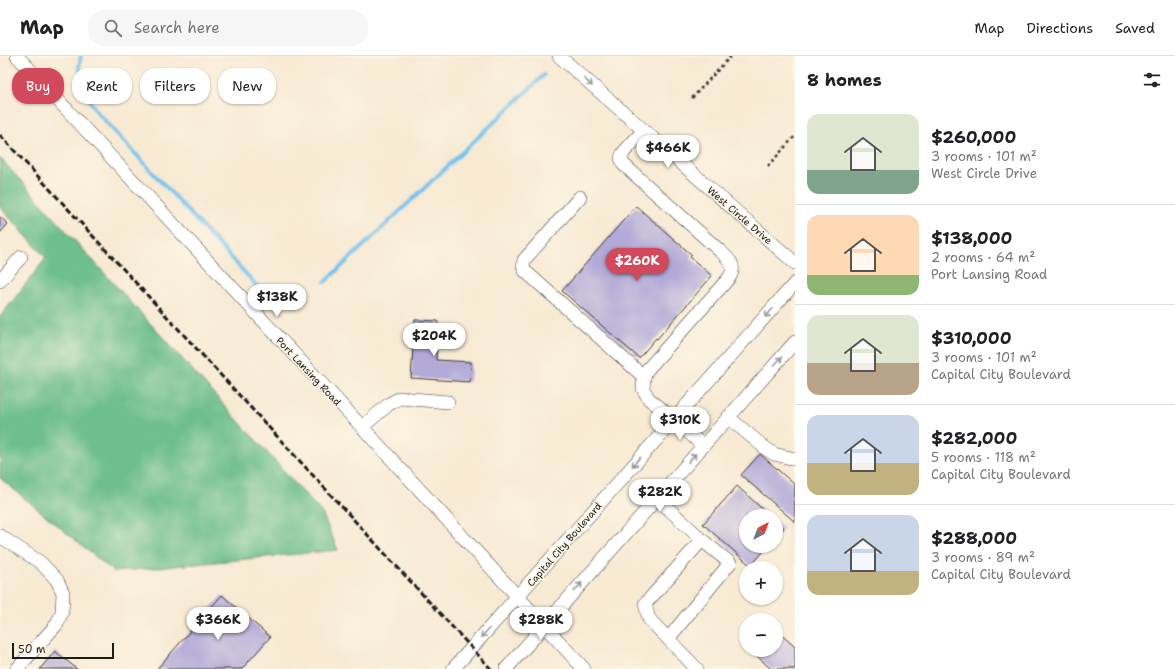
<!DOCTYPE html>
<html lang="en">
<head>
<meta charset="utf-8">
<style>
  :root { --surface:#fff; --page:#f6f6f6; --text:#202124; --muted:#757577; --line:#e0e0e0; --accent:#d1495b }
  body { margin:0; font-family:"Shantell Sans",sans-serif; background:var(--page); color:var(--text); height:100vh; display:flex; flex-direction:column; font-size:15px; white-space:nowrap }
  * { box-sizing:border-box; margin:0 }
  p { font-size:13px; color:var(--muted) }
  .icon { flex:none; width:22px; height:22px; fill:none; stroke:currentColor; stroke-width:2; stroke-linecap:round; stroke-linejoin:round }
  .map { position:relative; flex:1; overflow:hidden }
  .panel { display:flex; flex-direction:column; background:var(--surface); width:380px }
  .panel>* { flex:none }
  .banner { position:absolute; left:12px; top:12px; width:380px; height:36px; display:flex; gap:8px }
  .needle { width:26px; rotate:41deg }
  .buttons { position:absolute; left:739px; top:453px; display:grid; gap:8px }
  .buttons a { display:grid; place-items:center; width:44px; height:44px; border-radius:50%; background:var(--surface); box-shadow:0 1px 3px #0004; font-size:20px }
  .scale { position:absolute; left:12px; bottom:10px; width:102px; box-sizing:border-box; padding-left:4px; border:2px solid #1c1c1c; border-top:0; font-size:11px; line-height:14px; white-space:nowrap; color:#1c1c1c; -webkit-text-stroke:3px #fcf5e5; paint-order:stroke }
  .price { position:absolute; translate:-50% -34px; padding:0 9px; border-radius:14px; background:#fff; color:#222; font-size:13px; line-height:26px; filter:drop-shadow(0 1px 2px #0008) }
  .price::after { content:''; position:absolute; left:50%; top:24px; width:12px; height:9px; margin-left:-6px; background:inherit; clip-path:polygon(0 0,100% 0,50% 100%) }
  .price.active { background:var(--accent); color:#fff }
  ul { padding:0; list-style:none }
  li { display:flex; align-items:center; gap:12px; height:100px; padding:0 12px }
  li+li { border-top:1px solid var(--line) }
  li span { display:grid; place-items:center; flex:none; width:112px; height:80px; border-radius:12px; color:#555 }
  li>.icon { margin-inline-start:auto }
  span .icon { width:48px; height:48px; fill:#fffc; stroke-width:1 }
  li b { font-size:17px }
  h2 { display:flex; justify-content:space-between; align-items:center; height:48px; padding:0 12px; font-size:17px }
  .chip { padding:0 14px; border-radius:16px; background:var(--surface); box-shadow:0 1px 3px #0004; font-size:14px; line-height:36px }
  .chip.active { background:var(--accent); color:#fff }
  header { display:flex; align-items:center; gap:24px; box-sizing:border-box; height:56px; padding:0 20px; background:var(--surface); border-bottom:1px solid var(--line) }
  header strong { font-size:19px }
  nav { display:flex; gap:22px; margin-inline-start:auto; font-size:14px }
  .search { width:280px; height:36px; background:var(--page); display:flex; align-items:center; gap:10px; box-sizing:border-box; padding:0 14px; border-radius:16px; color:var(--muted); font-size:15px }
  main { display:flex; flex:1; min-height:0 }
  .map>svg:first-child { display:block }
  .forest { fill:#6ebf8a; stroke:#456e53 }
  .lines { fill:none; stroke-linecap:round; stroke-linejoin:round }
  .stream { stroke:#71c1ec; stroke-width:4 }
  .building { fill:#b3aad8 }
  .minor-casing { stroke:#3d3b37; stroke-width:14 }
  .path { stroke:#3d3b37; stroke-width:2.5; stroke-dasharray:3 3; stroke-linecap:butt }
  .minor { stroke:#fff; stroke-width:13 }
  .rail { stroke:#1c1c1c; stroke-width:3; stroke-dasharray:6 3; stroke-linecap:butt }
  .oneway { stroke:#999 }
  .labels { text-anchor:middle; stroke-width:3; stroke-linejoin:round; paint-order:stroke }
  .street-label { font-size:10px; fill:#1c1c1c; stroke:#fcf5e5 }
</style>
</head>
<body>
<header>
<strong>Map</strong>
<div class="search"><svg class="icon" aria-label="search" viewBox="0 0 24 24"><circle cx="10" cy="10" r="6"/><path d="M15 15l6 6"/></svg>Search here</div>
<nav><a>Map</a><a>Directions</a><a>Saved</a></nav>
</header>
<main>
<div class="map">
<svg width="795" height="613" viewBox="0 0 795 613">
  <rect width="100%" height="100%" fill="#fcf5e5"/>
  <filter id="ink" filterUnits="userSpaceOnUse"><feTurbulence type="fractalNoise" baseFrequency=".025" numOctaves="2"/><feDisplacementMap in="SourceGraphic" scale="8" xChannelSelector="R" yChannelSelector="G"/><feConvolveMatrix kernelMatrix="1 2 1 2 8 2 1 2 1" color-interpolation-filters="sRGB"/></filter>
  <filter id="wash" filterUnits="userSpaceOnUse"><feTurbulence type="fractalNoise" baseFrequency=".012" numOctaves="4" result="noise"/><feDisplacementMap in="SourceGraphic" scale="16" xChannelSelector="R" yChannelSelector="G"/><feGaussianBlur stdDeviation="0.9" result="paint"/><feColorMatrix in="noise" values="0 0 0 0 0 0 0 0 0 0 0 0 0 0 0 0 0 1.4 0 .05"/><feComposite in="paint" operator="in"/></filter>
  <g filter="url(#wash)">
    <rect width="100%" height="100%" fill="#f8ead3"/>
    <polygon class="forest" points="0,102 322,457 338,494 114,516 0,422 0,261 46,202 0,151"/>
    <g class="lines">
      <g class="stream">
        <polyline points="81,0 79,11 84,36 97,56 281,256"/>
        <polyline points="325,226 544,19"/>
      </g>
    </g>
    <g id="blocks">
      <g class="building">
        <polygon points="636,150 692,199 690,201 712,220 657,283 656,282 639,302 562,235"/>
        <polygon points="0,161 8,168 0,177"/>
        <polygon points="415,264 438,265 436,304 471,306 470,326 411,322"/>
        <polygon points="760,398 795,429 795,466 741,419"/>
        <polygon points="737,430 770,460 746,460 746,490 768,490 751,510 703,468"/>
        <polygon points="776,465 784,472 776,481"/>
        <polygon points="222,539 270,581 242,613 157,613"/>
        <polygon points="777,575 795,591 795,613 771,613 756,599 761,594 776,594 776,577"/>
        <polygon points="55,595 77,613 40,613"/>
      </g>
    </g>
  </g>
  <g filter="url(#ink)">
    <use href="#blocks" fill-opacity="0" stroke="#3d3b37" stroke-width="1"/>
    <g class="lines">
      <defs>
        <g id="minor">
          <polyline points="17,0 362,371 584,613"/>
          <polyline points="559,0 795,207"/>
          <path d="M 643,75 L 623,97 L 621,102 L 623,108 L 720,195 C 730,204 737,210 729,222 L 646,315 L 644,321 L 643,333 L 649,343 L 674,363 L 703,390"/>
          <polyline points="580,141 524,204 523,209 525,215 644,321"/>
          <polyline points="0,225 21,201"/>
          <polyline points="728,361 765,392 774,398 795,403"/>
          <polyline points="362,371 389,348 400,342 448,346"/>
          <polyline points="657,442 702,484"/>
          <polyline points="0,480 41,507 57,524 63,537 62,556 57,568 17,613"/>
          <polyline points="668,583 730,507 702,484 645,548 649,563 697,613"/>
          <polyline points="453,613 795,227"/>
          <polyline points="506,613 795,286"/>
        </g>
      </defs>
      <use href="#minor" class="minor-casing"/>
      <g class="path">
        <polyline points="692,42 731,0"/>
        <polyline points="768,110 795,80"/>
      </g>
      <use href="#minor" class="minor"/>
      <polyline class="rail" points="0,79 491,613"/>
    </g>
    <defs><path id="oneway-shaft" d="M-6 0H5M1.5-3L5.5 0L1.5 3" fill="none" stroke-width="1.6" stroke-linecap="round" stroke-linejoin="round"/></defs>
    <g class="oneway">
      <use href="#oneway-shaft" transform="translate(588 26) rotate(42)"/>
      <use href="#oneway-shaft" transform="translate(769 257) rotate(132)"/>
      <use href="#oneway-shaft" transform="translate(778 305) rotate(-48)"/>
      <use href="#oneway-shaft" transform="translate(692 402) rotate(-48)"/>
      <use href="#oneway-shaft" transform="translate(636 406) rotate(131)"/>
      <use href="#oneway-shaft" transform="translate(578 531) rotate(-49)"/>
      <use href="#oneway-shaft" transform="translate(485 577) rotate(132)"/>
    </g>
  </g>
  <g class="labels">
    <g class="street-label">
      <text transform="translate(740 159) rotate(41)" y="4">West Circle Drive</text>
      <text transform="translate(309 315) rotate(47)" y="4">Port Lansing Road</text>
      <text transform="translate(564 488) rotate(-49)" y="4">Capital City Boulevard</text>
    </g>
  </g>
</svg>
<div class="buttons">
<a><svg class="needle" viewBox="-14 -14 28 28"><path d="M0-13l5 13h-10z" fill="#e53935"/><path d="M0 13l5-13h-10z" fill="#757577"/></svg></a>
<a>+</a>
<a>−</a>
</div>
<div class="scale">50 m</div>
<b class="price" style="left:668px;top:113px">$466K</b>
<b class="price active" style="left:637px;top:226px">$260K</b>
<b class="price" style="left:277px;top:262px">$138K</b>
<b class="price" style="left:434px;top:301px">$204K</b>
<b class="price" style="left:680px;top:385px">$310K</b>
<b class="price" style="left:660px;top:457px">$282K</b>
<b class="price" style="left:218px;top:585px">$366K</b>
<b class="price" style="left:541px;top:585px">$288K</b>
<div class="banner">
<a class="chip active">Buy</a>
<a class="chip">Rent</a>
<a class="chip">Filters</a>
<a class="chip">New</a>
</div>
</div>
<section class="panel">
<h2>8 homes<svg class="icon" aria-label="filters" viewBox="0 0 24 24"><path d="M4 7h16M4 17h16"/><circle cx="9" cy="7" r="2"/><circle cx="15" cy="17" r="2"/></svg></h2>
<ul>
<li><span style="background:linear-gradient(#dfe7d0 70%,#7fa58c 0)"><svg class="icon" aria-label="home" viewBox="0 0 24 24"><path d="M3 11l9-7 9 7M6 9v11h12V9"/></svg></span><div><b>$260,000</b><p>3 rooms · 101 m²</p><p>West Circle Drive</p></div></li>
<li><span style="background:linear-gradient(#ffd9b3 75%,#8fb573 0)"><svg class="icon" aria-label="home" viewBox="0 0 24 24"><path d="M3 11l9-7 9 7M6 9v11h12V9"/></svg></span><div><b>$138,000</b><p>2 rooms · 64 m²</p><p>Port Lansing Road</p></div></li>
<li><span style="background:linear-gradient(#dfe7d0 60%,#b9a48a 0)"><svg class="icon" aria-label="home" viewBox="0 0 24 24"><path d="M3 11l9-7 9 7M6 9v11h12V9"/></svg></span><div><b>$310,000</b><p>3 rooms · 101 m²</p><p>Capital City Boulevard</p></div></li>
<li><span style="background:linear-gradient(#c9d6e8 60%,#c2b280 0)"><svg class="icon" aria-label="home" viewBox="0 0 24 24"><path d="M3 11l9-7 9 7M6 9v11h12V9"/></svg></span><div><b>$282,000</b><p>5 rooms · 118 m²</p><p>Capital City Boulevard</p></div></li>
<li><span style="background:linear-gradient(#c9d6e8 70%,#c2b280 0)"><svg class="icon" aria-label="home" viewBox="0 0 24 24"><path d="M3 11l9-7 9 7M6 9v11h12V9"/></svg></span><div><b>$288,000</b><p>3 rooms · 89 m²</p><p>Capital City Boulevard</p></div></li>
</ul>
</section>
</main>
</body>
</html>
